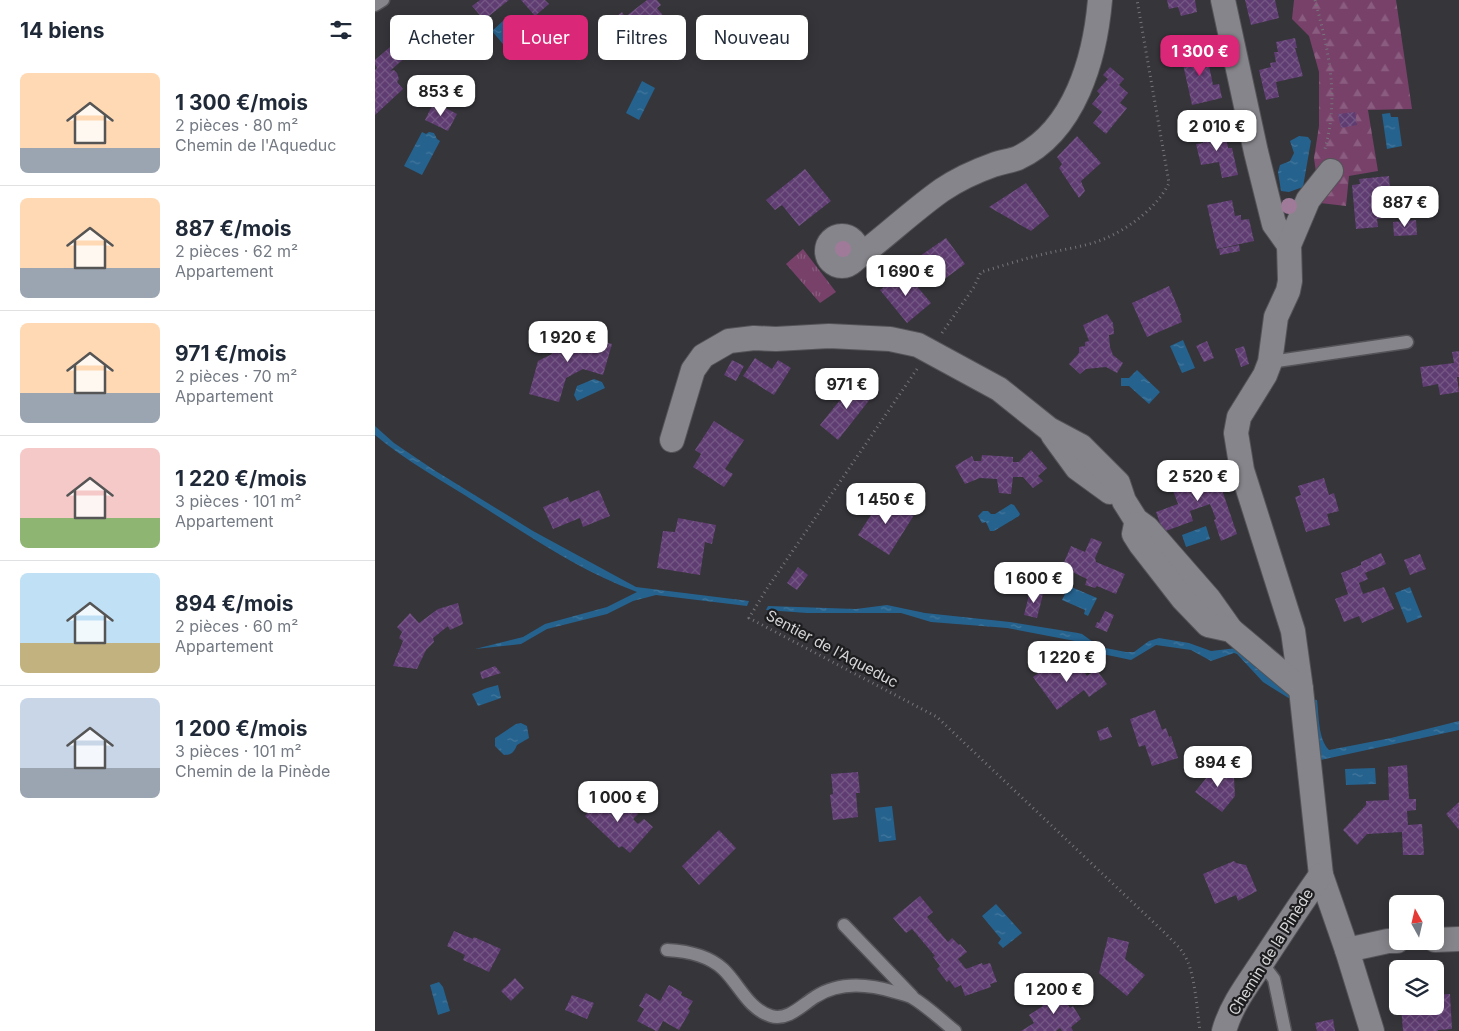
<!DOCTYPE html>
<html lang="fr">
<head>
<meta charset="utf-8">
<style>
  :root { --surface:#fff; --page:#f2f2f3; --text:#1f2937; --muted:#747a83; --line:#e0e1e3; --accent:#db2777 }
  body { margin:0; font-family:Inter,sans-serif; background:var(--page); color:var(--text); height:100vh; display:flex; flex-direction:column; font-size:19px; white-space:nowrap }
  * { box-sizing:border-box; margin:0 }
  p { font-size:16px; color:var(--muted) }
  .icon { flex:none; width:28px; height:28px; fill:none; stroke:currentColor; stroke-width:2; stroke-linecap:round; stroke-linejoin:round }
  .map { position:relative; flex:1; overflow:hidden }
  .side { display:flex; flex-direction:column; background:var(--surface); width:375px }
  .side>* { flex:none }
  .hud { position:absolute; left:15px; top:15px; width:475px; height:45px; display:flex; gap:10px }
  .needle { width:32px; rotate:352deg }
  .tools { position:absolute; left:1014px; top:895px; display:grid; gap:10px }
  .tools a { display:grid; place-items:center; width:55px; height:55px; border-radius:8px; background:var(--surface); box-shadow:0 2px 12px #0003; font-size:25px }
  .price { position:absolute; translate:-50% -42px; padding:0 11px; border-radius:10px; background:#fff; color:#222; font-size:16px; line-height:32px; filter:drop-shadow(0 1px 2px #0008) }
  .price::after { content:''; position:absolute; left:50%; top:30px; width:15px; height:11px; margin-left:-8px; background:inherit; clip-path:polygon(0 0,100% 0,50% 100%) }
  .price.on { background:var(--accent); color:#fff }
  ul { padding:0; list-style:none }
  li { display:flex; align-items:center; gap:15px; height:125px; padding:0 20px }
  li+li { border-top:1px solid var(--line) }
  li span { display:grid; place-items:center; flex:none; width:140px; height:100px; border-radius:8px; color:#555 }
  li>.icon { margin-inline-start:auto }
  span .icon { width:60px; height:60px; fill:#fffc; stroke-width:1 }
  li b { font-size:21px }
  h2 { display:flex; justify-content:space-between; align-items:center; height:60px; padding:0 20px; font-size:21px }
  .tag { padding:0 18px; border-radius:8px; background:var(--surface); box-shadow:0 2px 12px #0003; font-size:18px; line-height:45px }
  .tag.on { background:var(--accent); color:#fff }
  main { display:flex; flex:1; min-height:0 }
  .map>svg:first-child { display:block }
  .grass { fill:url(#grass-tufts) }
  .forest { fill:url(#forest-firs) }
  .water { fill:url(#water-ripples) }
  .building { fill:url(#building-cross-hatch) }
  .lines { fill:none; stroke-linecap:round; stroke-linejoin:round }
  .service-casing { stroke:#545458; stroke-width:15 }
  .minor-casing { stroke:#545458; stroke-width:26 }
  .path { stroke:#76767a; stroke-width:3; stroke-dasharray:1 4; stroke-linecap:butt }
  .service { stroke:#85858b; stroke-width:12 }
  .minor { stroke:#85858b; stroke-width:24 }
  .tree { fill:#a07b99 }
  .labels { text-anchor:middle; stroke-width:4.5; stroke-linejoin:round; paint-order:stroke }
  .street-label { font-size:15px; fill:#d6d6d9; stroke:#1d1d1f }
</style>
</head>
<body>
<main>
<section class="side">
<h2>14 biens<svg class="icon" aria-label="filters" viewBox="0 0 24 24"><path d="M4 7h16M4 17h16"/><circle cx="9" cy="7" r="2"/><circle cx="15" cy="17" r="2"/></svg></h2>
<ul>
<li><span style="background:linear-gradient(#ffd9b3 75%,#9aa5b1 0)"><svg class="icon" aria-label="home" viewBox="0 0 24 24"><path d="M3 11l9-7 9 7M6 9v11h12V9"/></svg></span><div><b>1 300 €/mois</b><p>2 pièces · 80 m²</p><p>Chemin de l'Aqueduc</p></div></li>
<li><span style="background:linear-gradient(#ffd9b3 70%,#9aa5b1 0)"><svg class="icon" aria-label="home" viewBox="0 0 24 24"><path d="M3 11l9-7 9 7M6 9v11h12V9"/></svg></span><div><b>887 €/mois</b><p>2 pièces · 62 m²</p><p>Appartement</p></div></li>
<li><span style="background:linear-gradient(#ffd9b3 70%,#9aa5b1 0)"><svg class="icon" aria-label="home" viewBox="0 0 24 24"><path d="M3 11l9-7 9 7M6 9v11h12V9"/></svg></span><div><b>971 €/mois</b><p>2 pièces · 70 m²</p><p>Appartement</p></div></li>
<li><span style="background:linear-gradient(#f6c9c9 70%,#8fb573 0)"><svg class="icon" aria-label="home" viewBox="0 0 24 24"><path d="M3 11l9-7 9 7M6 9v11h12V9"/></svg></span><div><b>1 220 €/mois</b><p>3 pièces · 101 m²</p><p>Appartement</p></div></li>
<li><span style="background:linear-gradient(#bfe0f5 70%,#c2b280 0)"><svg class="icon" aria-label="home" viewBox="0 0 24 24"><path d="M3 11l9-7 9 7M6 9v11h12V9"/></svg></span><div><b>894 €/mois</b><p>2 pièces · 60 m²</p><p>Appartement</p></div></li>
<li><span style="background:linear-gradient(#c9d6e8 70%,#9aa5b1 0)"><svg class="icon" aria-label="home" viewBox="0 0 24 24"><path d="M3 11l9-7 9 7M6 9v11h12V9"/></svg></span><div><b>1 200 €/mois</b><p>3 pièces · 101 m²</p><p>Chemin de la Pinède</p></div></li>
</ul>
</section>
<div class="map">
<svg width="1084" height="1031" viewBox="0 0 1084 1031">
  <defs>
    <pattern id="grass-tufts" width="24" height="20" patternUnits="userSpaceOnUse" patternTransform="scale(1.25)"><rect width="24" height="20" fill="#77416a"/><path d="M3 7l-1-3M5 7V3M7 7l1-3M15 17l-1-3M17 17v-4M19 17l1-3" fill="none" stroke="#8a5c7f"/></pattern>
    <pattern id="forest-firs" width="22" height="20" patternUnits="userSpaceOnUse" patternTransform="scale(1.25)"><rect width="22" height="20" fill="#77416a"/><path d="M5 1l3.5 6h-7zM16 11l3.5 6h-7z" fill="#8a5c7f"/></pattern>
    <pattern id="water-ripples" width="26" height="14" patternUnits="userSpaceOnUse" patternTransform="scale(1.25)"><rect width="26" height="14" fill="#25628e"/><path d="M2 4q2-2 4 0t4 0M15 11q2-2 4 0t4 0" fill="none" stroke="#44789d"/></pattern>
    <pattern id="building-cross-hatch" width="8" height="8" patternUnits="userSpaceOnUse" patternTransform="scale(1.25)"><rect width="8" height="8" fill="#5f3c71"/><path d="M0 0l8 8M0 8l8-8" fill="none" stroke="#755785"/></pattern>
  </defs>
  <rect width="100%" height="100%" fill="#35353a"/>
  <polygon class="grass" points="428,249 461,292 445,303 411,264"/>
  <polygon class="forest" points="919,0 1021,0 1037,109 993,110 1003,171 974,176 971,206 945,203 939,158 944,126 944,72 934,36 917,19"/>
  <g class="water">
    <polygon points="129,20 149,45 137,55 117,31"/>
    <polygon points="267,81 280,88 264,120 251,113"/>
    <polygon points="1015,113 1016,117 1023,117 1027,146 1012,149 1007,114"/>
    <polygon points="47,132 51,134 54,132 59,133 62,139 65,141 47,175 29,166"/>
    <polygon points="924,136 933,137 936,141 928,187 914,192 906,191 903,172 905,165 915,161 919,153 915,141"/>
    <polygon points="808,340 820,368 807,373 795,346"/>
    <polygon points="762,370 785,392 774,404 754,386 746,386 746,378 754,378"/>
    <polygon points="219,379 227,382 230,388 202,401 199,395 202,386"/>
    <path d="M 0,426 L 19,443 L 59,470 L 158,531 L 261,587 L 374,601 L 372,606 L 281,595 L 258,601 L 232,614 L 172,629 L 146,644 L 100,649 L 148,637 L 170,624 L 232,607 L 262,592 C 205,571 153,535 102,503 C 68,481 31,461 0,435 Z"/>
    <polygon points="636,504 639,505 645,514 644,516 619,531 615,531 611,522 607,523 603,516 608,511 613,511 616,514 620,514"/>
    <polygon points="831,526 835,539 811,547 807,535"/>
    <polygon points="694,586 722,598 713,616 709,614 710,610 687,600"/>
    <polygon points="1035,587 1047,617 1032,623 1020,593"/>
    <polygon points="512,605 550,613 635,622 703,633 707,634 725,647 751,652 759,652 774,641 784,638 814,643 836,651 862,648 894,678 920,695 920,702 888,682 862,654 859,653 836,661 816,650 781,645 756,660 718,652 705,642 632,628 556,622 526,613 432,613 391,610 393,606 481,609"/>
    <polygon points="123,685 126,698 103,706 97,694 112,688"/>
    <path d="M 936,699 L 942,700 C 944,715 943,739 954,750 L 1016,738 L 1084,721 L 1084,730 L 941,761 Z"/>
    <path d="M 146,723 L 152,726 L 154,738 L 142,745 C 139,752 137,755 129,755 L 120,746 L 120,738 L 141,724 Z"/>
    <polygon points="1000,768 1001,784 971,785 970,769"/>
    <polygon points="517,806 521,840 504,842 500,808"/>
    <polygon points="621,904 647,933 628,948 623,943 626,939 607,916"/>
    <polygon points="64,982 68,987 75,1011 63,1015 55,985"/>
  </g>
  <g class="building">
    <polygon points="105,0 134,0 109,20 97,6"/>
    <polygon points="146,0 170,0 174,4 160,16"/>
    <polygon points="272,0 282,0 286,5 282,8 298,28 265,55 255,44 246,51 227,28 247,12 250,17"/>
    <polygon points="792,0 820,0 822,12 806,16 803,7 794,9"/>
    <polygon points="870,0 900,0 904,18 876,25"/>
    <polygon points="31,33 43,46 15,71 19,70 22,73 24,79 22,82 28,89 0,115 0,70 2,68 0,64 0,60"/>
    <polygon points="920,38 922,48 920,48 928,76 901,82 904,97 891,100 884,70 896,67 895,63 901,62 899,52 903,52 901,42"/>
    <polygon points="830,46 838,85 844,84 847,98 817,105 808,64 813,63 810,51"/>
    <polygon points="735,67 749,79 744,85 753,93 745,103 752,108 731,134 718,123 727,112 717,104 725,94 722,91 733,79 728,75"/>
    <polygon points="59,102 82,114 73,131 50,120"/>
    <polygon points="980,112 982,125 966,128 963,114"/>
    <polygon points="845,126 848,139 851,138 853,148 857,148 863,175 847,178 844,162 826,165 821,144 828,143 825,130"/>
    <polygon points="702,136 726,163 706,181 710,191 704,198 684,168 687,164 682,157"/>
    <polygon points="430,169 456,201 424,226 407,205 400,210 391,200"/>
    <polygon points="1014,176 1017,217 1002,219 1003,227 981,229 977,185 985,184 984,179"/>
    <polygon points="651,183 674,216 656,231 614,207"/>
    <polygon points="857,200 860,216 866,215 866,220 874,219 879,241 842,249 832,205"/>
    <polygon points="1041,220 1042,235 1019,236 1018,222"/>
    <polygon points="571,238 590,264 564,283 545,256"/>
    <polygon points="864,245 865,251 845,255 844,249"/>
    <polygon points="529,271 556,303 532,323 505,290"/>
    <polygon points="794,286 806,315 805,315 807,322 772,337 757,303"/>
    <polygon points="732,314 738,323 739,334 734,335 735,347 738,355 748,363 742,373 731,367 711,369 705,374 694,364 704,353 704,347 710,346 710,342 714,341 708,325"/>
    <polygon points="200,327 206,338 209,336 237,344 228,375 208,369 191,378 184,402 154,394 163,361 177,354 171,343"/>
    <polygon points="832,341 839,358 829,362 821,346"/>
    <polygon points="869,346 874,364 866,367 860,349"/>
    <polygon points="1084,351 1084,377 1082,377 1084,392 1065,395 1063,384 1048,387 1045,367 1079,363 1077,352"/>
    <polygon points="380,358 397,369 403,360 416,368 399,395 368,376"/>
    <polygon points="357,360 369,366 361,381 349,375"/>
    <polygon points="481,380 499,394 463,440 445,425"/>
    <polygon points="339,421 369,440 350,469 358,474 349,487 318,467 326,454 320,450"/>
    <polygon points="656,450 672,468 663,476 668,481 658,488 648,477 638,477 636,494 624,493 622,479 605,478 590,484 580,466 597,456 599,461 606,461 607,455 638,457 638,462 644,462"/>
    <polygon points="824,462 833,469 836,476 842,475 862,534 846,541 839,520 841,519 835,504 815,511 818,521 788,532 781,512 803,504 797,488"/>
    <polygon points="949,478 954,495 959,493 964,511 952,514 955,525 931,532 920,497 926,495 923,486"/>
    <polygon points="224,490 235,516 208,527 205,518 178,529 168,507 193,497 195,502"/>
    <polygon points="509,495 539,515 514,555 483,535"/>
    <polygon points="303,518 341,525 337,544 330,542 325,575 282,568 288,531 300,532"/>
    <polygon points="716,538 727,542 720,558 721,562 750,574 741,594 722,586 720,588 710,585 712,579 687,567 696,546 710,552"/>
    <polygon points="1006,553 1011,564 990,573 993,579 984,583 988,594 1009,587 1019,609 987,623 984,616 969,622 960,599 973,594 966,573 986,565 986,562"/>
    <polygon points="1045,554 1051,569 1035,575 1029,560"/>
    <polygon points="423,567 433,575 422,590 412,583"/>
    <polygon points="655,591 668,594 662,618 649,615"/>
    <polygon points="83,603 88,624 75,630 73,626 58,638 59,642 51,650 42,669 18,666 28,641 24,638 27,632 22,627 35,613 44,623 63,609"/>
    <polygon points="730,611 739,615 732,632 720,627 722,622 724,623"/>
    <polygon points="682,659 695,675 706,667 712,676 721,669 732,684 714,697 709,690 682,710 658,677"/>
    <polygon points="120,666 126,673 107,679 105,672"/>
    <polygon points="780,710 787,730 791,728 794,737 796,736 803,758 777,766 770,745 764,747 755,719"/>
    <polygon points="733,727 737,737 725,741 722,731"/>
    <polygon points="844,762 852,768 850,771 859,778 860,796 847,812 820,792"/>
    <polygon points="1032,765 1034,799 1041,799 1041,810 1032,811 1033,825 1047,824 1049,855 1028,855 1027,832 992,834 982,845 968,830 991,805 991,801 1014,800 1013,767"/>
    <polygon points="483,772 485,793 481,793 483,817 458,820 455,795 458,794 456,774"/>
    <polygon points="230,793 248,810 253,804 263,814 258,819 263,824 269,819 278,827 255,853 247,846 244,848 210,816"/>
    <polygon points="1084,802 1084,830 1071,814"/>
    <polygon points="344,830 361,848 324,885 307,866"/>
    <polygon points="859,861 861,863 871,865 882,891 863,901 861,895 840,904 828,874"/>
    <polygon points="545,896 558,912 552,917 573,942 577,938 584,945 585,944 592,952 583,959 591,969 607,963 608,965 615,963 622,982 615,984 616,987 590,996 586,985 580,988 574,980 572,982 562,969 565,966 558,957 560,956 537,929 531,933 518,918"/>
    <polygon points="79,931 98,939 99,937 126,949 114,972 88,960 90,955 72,946"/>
    <polygon points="733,937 754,942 750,959 770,975 752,996 724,973"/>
    <polygon points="140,978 149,988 136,1001 126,991"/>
    <polygon points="294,985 307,992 306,995 318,1001 313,1009 315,1011 304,1030 288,1021 283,1031 281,1031 262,1021 269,1009 264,1006 271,993 285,1001"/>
    <polygon points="684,991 695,1008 698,1006 706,1019 696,1027 698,1031 687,1031 685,1028 681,1031 646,1031 659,1023 654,1015 668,1006 665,1001"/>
    <polygon points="1075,994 1077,1029 1063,1030 1063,1031 1028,1031 1026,1006 1041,1006 1041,1009 1045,1009 1046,1006 1061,1008 1060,995"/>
    <polygon points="197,995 219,1003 212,1019 190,1010"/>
    <polygon points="958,1019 960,1031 942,1031 940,1023"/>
  </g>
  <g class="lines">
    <defs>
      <g id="service">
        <polyline points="0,5 8,0"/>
        <polyline points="895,362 1032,342"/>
        <polyline points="469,925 537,996"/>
        <path d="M 292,950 C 311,951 333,955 348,969 C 364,984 373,1009 396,1016 C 413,1021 427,1005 440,997 C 464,981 494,984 520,992 C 526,994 533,995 538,998 C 553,1007 566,1020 580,1031"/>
        <polyline points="887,963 899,979 910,1031"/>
      </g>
      <g id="minor">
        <polyline points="848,0 881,152 899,224 914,245"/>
        <polyline points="956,171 933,200 914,245 915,281 913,291 901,317 895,362 890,375 864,417 861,433 867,470 918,631 926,689 946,875 972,950 997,1031"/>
        <circle cx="467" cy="251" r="15"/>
        <path d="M 478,261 C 508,239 536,212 567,190 C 582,180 601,171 618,165 C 626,162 635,161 643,158 C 700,131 720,58 725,0"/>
        <polyline points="678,435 702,468 735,492"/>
        <polyline points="297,440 318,370 328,356 354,341 379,338 401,339 454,336 515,339 543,345 624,389 674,429 706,446 743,483 749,501 761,520 772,528 834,599 856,630"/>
        <polyline points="761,524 759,534 766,545 808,599 833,625 856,630 926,689"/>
        <polyline points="1060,940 1084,939"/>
        <polyline points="972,950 1013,941 1022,941"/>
        <path d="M 849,1031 C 856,1006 872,985 886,964 C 906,934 925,904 946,875"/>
      </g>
    </defs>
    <use href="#service" class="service-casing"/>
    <use href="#minor" class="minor-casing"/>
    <g class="path">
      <path d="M 940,0 C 954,52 965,99 949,152"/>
      <path d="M 567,333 L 599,287 L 606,272 C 627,266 648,259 669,254 C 688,249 710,247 729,239 C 753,229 783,207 794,183 L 762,0"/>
      <path d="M 542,369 L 391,590 L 374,618 L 562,717 L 792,935 C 797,941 804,946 808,953 C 820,969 822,1011 825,1031"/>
    </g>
    <use href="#service" class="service"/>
    <use href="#minor" class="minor"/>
  </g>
  <g class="tree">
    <circle cx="914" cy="206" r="8"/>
    <circle cx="468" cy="249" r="8"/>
  </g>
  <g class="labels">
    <g class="street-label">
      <text transform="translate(457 649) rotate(28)" y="5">Sentier de l'Aqueduc</text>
      <text transform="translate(896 952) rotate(-58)" y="5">Chemin de la Pinède</text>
    </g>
  </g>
</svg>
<div class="tools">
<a><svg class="needle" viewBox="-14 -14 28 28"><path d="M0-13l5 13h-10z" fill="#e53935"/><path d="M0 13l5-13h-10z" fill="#747a83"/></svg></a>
<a><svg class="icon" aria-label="layers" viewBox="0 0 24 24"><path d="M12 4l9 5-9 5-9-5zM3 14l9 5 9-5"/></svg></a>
</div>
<b class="price on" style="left:825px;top:77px">1 300 €</b>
<b class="price" style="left:66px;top:117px">853 €</b>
<b class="price" style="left:842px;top:152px">2 010 €</b>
<b class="price" style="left:1030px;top:228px">887 €</b>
<b class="price" style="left:531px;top:297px">1 690 €</b>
<b class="price" style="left:193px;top:363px">1 920 €</b>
<b class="price" style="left:472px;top:410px">971 €</b>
<b class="price" style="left:823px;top:502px">2 520 €</b>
<b class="price" style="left:511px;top:525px">1 450 €</b>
<b class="price" style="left:659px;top:604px">1 600 €</b>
<b class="price" style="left:692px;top:683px">1 220 €</b>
<b class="price" style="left:843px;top:788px">894 €</b>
<b class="price" style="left:243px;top:823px">1 000 €</b>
<b class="price" style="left:679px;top:1015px">1 200 €</b>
<div class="hud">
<a class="tag">Acheter</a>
<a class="tag on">Louer</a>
<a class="tag">Filtres</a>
<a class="tag">Nouveau</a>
</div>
</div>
</main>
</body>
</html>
